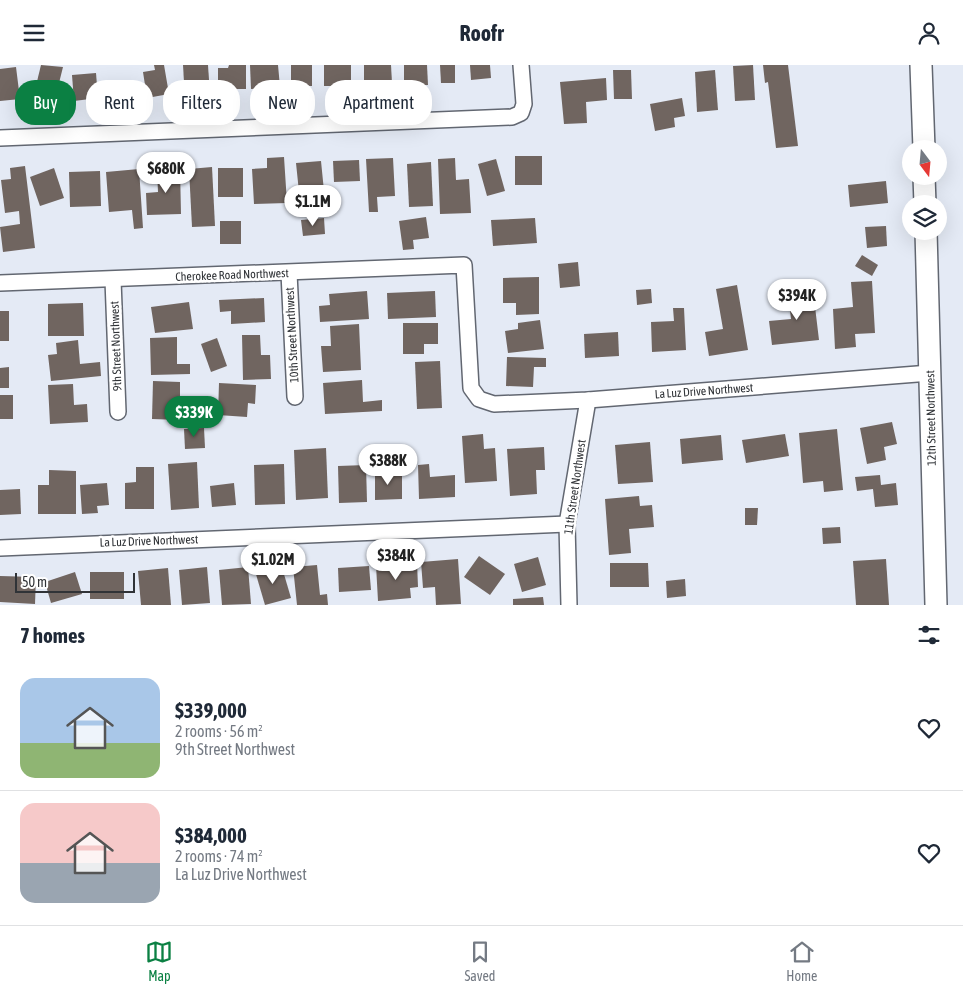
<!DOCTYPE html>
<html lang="en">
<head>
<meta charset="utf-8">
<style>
  :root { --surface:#fff; --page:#f6f6f7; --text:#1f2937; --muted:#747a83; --line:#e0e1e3; --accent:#0b8043 }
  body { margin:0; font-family:"Asap Condensed",sans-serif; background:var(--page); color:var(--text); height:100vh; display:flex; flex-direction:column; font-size:19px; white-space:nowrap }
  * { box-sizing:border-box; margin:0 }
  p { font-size:16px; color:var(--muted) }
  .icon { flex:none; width:28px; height:28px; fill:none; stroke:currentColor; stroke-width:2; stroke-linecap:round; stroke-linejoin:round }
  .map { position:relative; height:540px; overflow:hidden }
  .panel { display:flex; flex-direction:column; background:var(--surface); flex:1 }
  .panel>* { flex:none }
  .top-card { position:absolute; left:15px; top:15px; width:500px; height:45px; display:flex; gap:10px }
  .needle { width:32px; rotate:164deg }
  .controls { position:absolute; left:902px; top:75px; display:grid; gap:10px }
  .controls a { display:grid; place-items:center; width:45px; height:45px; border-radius:50%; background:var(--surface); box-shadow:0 5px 20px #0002; font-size:25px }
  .scale { position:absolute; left:15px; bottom:12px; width:120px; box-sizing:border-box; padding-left:5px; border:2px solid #303337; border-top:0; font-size:14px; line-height:18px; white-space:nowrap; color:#303337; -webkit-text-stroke:4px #fff; paint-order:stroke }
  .price { position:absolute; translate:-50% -42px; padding:0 11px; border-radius:18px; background:#fff; color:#222; font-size:16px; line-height:32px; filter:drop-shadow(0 1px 2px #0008) }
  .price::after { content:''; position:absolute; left:50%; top:30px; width:15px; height:11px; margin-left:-8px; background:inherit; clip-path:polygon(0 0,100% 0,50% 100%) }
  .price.active { background:var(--accent); color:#fff }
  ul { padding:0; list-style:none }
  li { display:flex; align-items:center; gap:15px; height:125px; padding:0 20px }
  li+li { border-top:1px solid var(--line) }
  li span { display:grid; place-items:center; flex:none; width:140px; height:100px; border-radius:15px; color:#555 }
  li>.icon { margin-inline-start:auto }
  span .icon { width:60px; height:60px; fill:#fffc; stroke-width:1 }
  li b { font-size:21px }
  h2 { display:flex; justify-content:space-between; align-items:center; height:60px; padding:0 20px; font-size:21px }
  .pill { padding:0 18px; border-radius:20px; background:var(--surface); box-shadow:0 5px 20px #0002; font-size:18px; line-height:45px }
  .pill.active { background:var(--accent); color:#fff }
  header { display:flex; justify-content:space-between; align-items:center; height:65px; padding:0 20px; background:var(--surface); font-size:22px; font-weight:700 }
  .tab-bar { display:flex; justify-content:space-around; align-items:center; height:70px; border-top:1px solid var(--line); background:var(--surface); font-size:14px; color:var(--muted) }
  .tab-bar a { display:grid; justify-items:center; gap:2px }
  .tab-bar .active { color:var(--accent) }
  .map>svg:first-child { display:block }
  .building { fill:#706560 }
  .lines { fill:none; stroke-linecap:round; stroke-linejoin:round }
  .street-casing { stroke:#626771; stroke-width:18 }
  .secondary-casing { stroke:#626771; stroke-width:24 }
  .street { stroke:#fff; stroke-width:15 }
  .secondary { stroke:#fff; stroke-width:21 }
  .labels { text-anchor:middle; stroke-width:5; stroke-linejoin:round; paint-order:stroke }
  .street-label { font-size:12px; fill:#303337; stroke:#fff }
</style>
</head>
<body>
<header><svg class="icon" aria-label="menu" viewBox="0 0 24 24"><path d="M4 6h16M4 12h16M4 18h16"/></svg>Roofr<svg class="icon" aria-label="person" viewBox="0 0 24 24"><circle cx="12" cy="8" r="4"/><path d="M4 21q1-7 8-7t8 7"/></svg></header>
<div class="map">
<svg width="963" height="540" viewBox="0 0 963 540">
  <rect width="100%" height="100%" fill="#e4eaf5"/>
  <g class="building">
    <polygon points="41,0 63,2 54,38 33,33"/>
    <polygon points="154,0 164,0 169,29 147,33 143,7 155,5"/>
    <polygon points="183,0 208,0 209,15 184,17"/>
    <polygon points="229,0 246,0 246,24 218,24 218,3 228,3"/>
    <polygon points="250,0 278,0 280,22 251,24"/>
    <rect x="291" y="0" width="21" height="21"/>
    <rect x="324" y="0" width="27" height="21"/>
    <polygon points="364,0 391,0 392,18 364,19"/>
    <polygon points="404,0 427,0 428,20 404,21"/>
    <polygon points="440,0 455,0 455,18 441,18"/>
    <polygon points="470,0 490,0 491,13 471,15"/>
    <polygon points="753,0 755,35 735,36 733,1"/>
    <polygon points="763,0 788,0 798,81 776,83 768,17 765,18"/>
    <polygon points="16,2 20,34 0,36 0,4"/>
    <polygon points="613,5 631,5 632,34 614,34"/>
    <polygon points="715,5 718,45 697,47 695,7"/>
    <polygon points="96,8 98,33 74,36 72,10"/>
    <polygon points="606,13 607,35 586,37 587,58 564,59 560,17"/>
    <polygon points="682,33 685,51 674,53 675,62 655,66 650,39"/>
    <rect x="515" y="91" width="27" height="29"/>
    <polygon points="284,92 287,138 254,139 252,104 267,103 267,93"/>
    <polygon points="393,93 395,131 377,132 378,147 369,147 366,94"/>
    <polygon points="455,93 456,115 469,114 471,148 440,149 438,94"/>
    <polygon points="496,94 505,126 487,131 478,99"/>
    <polygon points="359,95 360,116 334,117 333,96"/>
    <polygon points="321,96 325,136 312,137 311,126 299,127 296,98"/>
    <polygon points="431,97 433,141 409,142 407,99"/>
    <polygon points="25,101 35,183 3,187 0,162 20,159 19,146 5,148 1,115 11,114 10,103"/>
    <polygon points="212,102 215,161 192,162 189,104"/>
    <polygon points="54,103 64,133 40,141 30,112"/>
    <polygon points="180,103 181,149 147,150 146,128 158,127 157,104"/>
    <rect x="218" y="103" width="25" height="29"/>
    <polygon points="139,104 143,163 134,164 132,145 109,147 106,107"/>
    <polygon points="100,106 101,141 70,142 69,107"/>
    <polygon points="886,116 888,138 850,142 848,120"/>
    <polygon points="426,152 429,173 413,175 414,184 403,185 399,156"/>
    <polygon points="324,153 325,169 303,171 301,155"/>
    <polygon points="535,153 537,178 493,181 491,155"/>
    <rect x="220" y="156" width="21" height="23"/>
    <polygon points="886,161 887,181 867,183 865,162"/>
    <polygon points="862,190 878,200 872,211 855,201"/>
    <polygon points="578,197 580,221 560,223 558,199"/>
    <polygon points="539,212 539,249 516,250 516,238 503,238 503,213"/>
    <polygon points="872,216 875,268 855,269 856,282 835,284 833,244 853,242 851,217"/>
    <polygon points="737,220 748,285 709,291 705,267 723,264 716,224"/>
    <polygon points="651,224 652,238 637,240 636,225"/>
    <polygon points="813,225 819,275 772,280 769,256 791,254 788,228"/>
    <polygon points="367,226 369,254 320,257 319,241 330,240 329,229"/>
    <polygon points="435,226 436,252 388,254 387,228"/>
    <polygon points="264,233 265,257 231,259 231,246 220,247 219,235"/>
    <polygon points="189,237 193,264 155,268 151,242"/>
    <polygon points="83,238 84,271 48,271 48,239"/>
    <polygon points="673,243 684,243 686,285 652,287 651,257 674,256"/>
    <rect x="0" y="246" width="9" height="30"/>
    <polygon points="540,255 544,284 508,288 505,266 518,264 518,258"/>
    <polygon points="403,258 438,258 438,279 424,279 424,289 403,289"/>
    <polygon points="359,259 361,305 323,307 321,281 331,281 330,261"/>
    <polygon points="618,267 619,291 585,293 584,269"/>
    <polygon points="242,270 260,270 261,290 270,290 271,314 243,315"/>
    <polygon points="177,272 177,299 190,299 190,309 151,310 150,273"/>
    <polygon points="217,273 227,301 211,307 201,279"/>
    <polygon points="78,275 80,299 100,297 101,311 51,316 48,290 57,289 56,278"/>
    <polygon points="507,292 546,293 546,302 534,302 533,322 506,321"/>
    <polygon points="440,296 442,343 417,344 415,297"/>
    <polygon points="9,302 9,323 0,323 0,303"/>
    <polygon points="362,315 363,337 382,335 382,346 325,349 323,318"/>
    <polygon points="153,316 180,317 180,355 152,354"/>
    <polygon points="219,318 256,320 255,339 248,338 247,352 218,350"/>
    <polygon points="73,319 74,340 87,339 88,357 50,359 48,320"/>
    <rect x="0" y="330" width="13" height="24"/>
    <polygon points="892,357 897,379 884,382 886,395 867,399 860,363"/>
    <polygon points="204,363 205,383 185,384 184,364"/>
    <polygon points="837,364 843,425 824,427 823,416 803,418 799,368"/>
    <polygon points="483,369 484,384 495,383 497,416 465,418 462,371"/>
    <polygon points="785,369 789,391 746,398 742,375"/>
    <polygon points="721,370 723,395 682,399 680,374"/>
    <polygon points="650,377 653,417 618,419 615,380"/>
    <polygon points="544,382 545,405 536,405 537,429 510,431 507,384"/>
    <polygon points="326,383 328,433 296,435 294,385"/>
    <polygon points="197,397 199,443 171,445 168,399"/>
    <polygon points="284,399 285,439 255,440 254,400"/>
    <polygon points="429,399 430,412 455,410 455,432 419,434 418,400"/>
    <polygon points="366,400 367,437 339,438 338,401"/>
    <polygon points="136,402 154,402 154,444 125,444 125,418 136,417"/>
    <polygon points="49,405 76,406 76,449 38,449 38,420 49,420"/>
    <polygon points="375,407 402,407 402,434 375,435"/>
    <polygon points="880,410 881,420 896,418 898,440 875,442 873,424 857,426 855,412"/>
    <polygon points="107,418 109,440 97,441 98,448 82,449 80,420"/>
    <polygon points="234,418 236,440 212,442 210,421"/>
    <polygon points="20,424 21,449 0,450 0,425"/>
    <polygon points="639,431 640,441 652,440 654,462 629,464 631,488 609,490 605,434"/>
    <polygon points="745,443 758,443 757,460 745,460"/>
    <polygon points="840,462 841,478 823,479 822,463"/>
    <polygon points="479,491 505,509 490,530 464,512"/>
    <polygon points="538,492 546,520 522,527 514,499"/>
    <polygon points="458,494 461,539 436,540 435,522 423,523 421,497"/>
    <polygon points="886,494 889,540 856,540 853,496"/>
    <polygon points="417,497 418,522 410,523 411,533 378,536 376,500"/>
    <polygon points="610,498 648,498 649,522 610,522"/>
    <polygon points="281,499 291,533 265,540 255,506"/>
    <polygon points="317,500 320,530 327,529 328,540 297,540 293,502"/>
    <polygon points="369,501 371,525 339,527 338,503"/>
    <polygon points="207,502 210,538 182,540 179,505"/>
    <polygon points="248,502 251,539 222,540 219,505"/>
    <polygon points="168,503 171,540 141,540 138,506"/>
    <polygon points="75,507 82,529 51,538 45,517"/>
    <rect x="90" y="507" width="34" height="27"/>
    <polygon points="0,511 36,512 35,539 0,537"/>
    <polygon points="685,514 686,531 667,533 666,516"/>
    <polygon points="543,532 544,540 513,540 513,534"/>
  </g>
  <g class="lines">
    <defs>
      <g id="street">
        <polyline points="0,73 512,52 521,48 524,39 521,0"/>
        <polyline points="289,208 295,332"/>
        <polyline points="113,215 118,347"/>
        <polyline points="0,218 464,200 471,323 479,334 494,339 588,335 930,308"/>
        <polyline points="0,483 567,459"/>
        <polyline points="569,540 567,459 588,335"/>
      </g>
      <g id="secondary">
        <polyline points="921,0 924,84"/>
        <polyline points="924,111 925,139"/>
        <polyline points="926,166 936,540"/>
      </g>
    </defs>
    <use href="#street" class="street-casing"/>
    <use href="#secondary" class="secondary-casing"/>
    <use href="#street" class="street"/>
    <use href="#secondary" class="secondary"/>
  </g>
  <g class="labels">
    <g class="street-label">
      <text transform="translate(232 210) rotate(-2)" y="4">Cherokee Road Northwest</text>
      <text transform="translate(292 270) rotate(-93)" y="4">10th Street Northwest</text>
      <text transform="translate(116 281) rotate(-92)" y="4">9th Street Northwest</text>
      <text transform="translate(704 326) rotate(-4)" y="4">La Luz Drive Northwest</text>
      <text transform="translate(931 353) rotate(-91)" y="4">12th Street Northwest</text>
      <text transform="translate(575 422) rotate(-82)" y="4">11th Street Northwest</text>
      <text transform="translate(149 476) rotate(-2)" y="4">La Luz Drive Northwest</text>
    </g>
  </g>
</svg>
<div class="controls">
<a><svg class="needle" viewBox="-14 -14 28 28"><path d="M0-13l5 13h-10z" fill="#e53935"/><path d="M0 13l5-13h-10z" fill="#747a83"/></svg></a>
<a><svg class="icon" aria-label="layers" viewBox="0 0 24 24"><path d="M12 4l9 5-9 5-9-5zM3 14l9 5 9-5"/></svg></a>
</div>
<div class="scale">50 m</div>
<b class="price" style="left:166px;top:129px">$680K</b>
<b class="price" style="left:313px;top:162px">$1.1M</b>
<b class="price" style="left:797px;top:256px">$394K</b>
<b class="price active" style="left:194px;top:373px">$339K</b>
<b class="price" style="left:388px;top:421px">$388K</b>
<b class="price" style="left:396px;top:516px">$384K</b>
<b class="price" style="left:273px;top:520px">$1.02M</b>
<div class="top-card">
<a class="pill active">Buy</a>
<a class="pill">Rent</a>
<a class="pill">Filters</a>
<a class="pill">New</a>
<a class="pill">Apartment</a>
</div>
</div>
<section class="panel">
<h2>7 homes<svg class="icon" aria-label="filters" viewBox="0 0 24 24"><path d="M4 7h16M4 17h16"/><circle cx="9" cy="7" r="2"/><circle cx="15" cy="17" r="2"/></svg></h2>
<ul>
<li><span style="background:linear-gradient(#a9c7e8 65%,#8fb573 0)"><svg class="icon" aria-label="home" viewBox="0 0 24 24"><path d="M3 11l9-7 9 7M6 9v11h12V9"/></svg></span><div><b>$339,000</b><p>2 rooms · 56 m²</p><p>9th Street Northwest</p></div><svg class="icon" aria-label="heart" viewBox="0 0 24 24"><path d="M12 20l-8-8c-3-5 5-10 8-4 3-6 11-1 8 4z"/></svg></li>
<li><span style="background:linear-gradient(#f6c9c9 60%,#9aa5b1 0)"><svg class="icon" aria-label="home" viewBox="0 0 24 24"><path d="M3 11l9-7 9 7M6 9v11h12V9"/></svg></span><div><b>$384,000</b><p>2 rooms · 74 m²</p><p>La Luz Drive Northwest</p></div><svg class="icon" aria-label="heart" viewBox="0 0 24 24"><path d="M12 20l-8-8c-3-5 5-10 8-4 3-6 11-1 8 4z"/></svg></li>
</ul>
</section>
<nav class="tab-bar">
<a class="active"><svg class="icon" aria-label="map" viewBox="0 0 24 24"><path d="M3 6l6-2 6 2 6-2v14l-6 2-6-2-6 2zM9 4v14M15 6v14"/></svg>Map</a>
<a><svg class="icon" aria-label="saved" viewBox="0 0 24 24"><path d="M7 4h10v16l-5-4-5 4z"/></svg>Saved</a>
<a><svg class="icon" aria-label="home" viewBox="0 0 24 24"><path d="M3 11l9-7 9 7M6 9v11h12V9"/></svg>Home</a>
</nav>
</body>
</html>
